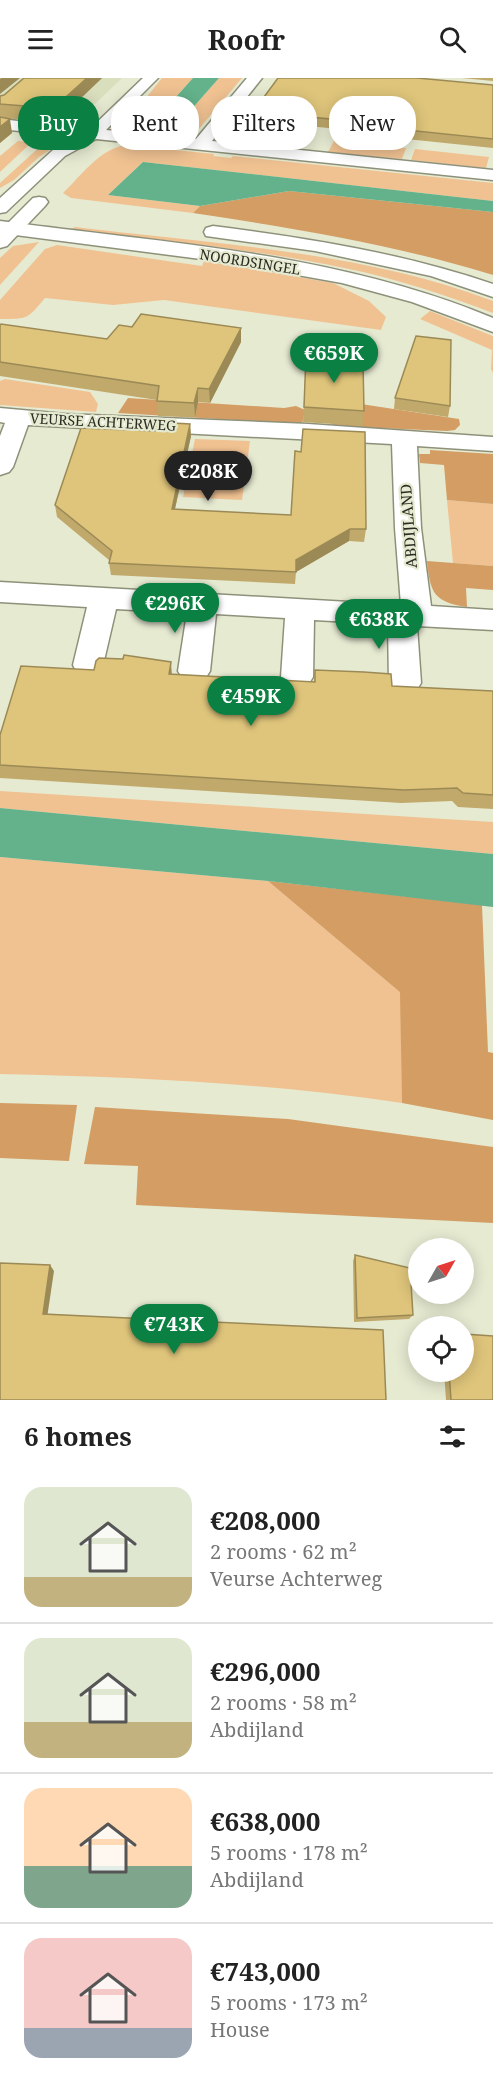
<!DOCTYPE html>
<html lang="en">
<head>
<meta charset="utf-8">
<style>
  :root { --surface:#fff; --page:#f6f6f6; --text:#222; --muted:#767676; --line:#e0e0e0; --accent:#0b8043 }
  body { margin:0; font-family:"Noto Serif",serif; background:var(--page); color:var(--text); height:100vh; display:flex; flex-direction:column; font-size:22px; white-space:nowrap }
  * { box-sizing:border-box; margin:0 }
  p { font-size:20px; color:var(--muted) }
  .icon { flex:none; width:33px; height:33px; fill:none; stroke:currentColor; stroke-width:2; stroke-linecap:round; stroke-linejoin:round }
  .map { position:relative; height:1322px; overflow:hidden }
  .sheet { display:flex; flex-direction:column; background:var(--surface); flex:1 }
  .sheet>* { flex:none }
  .hud { position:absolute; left:18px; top:18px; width:458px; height:54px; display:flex; gap:12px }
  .needle { width:39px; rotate:51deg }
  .buttons { position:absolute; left:408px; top:1160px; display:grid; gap:12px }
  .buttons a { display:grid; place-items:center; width:66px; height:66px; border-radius:50%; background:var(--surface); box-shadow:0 3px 15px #0003; font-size:30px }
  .price { position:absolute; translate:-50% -51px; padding:0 14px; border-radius:21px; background:var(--accent); color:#fff; font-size:20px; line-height:39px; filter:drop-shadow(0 2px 3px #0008) }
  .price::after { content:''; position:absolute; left:50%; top:36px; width:18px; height:14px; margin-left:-9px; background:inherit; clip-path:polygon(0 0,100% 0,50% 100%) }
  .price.selected { background:#222; color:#fff }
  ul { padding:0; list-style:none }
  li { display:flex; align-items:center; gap:18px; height:150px; padding:0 24px }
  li+li { border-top:2px solid var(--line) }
  li span { display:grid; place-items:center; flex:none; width:168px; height:120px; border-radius:18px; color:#555 }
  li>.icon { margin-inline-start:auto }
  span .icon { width:72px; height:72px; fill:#fffc; stroke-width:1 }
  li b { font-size:26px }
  h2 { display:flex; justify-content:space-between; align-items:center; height:72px; padding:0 24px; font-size:26px }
  .pill { padding:0 21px; border-radius:24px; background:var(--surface); box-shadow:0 3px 15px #0003; font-size:21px; line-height:54px }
  .pill.selected { background:var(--accent); color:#fff }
  header { display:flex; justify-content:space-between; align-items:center; height:78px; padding:0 24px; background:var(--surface); font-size:27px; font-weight:700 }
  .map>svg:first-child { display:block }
  .built { fill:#d9debd }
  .green { fill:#f0c292 }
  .forest { fill:#d39d64 }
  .water { fill:#63b28b }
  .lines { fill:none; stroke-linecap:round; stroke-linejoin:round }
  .minor-casing { stroke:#8e917a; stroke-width:3 }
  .major-casing { stroke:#8e917a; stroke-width:3 }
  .minor { fill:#fff; fill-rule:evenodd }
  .major { fill:#fff; fill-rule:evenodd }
  .wall { fill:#c0a96a }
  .shaded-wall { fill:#9c8a56 }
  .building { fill:#dfc57b; stroke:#9c8a56; stroke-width:1.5 }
  .labels { text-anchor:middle; stroke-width:4.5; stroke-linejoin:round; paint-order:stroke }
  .far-street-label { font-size:14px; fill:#2a2b22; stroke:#e6ead1 }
  .street-label { font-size:15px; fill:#2a2b22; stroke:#e6ead1 }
</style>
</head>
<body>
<header><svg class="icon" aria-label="menu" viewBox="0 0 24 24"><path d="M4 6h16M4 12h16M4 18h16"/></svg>Roofr<svg class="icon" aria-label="search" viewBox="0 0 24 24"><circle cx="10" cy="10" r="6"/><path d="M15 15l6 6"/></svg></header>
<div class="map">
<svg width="493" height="1322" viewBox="0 0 493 1322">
  <rect width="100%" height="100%" fill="#e6ead1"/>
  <polygon class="built" points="0,0 122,0 76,44 0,36"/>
  <g class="green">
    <polygon points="162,0 193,0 157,39 182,42 219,0 242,0 198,52 181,55 129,50 127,43 132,37 137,38 142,32 139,31 149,21 146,20"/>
    <polygon points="18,63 32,64 0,94 0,78"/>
    <polygon points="334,63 406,70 402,81 328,74"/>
    <polygon points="44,65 58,67 39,79 14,102 0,110 0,105"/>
    <path d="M 127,67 L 214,76 L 213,78 L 231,80 L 233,78 L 493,105 L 493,123 L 143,84 L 108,117 L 200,128 L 193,135 L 71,120 L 63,115 C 82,97 100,70 127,67 Z"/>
    <polygon points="415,71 489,79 486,90 411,82"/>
    <path d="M 75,149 C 214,166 361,173 493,223 L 493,235 C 445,217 395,200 344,190 C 255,171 162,163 72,151 Z"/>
    <polygon points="39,164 0,207 0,180 13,168"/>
    <path d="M 57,167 L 202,188 L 204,183 L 333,205 L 369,223 L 386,239 L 381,252 L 164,222 L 113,227 L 45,220 C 27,241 29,241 0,241 L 0,222 L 45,171 Z"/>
    <polygon points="430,233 493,258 493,295 491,291 492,272 420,241"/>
    <polygon points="5,301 90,314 98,326 96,334 0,327 0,303"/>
    <polygon points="195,361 250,363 242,422 183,419"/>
    <polygon points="447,422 493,426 493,488 453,485"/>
    <polygon points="0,713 493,744 493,776 0,730"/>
    <path d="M 0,779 L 268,803 L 401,914 L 402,1025 C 269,1005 135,999 0,996 Z"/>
  </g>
  <g class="forest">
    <path d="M 289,113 L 493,134 L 493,197 C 396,167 294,150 193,135 L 200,128 Z"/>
    <polygon points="128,320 284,330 296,328 305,332 302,346 118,335"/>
    <polygon points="361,326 459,341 460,347 455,352 447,353 333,348 331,336"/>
    <polygon points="430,372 493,376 493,426 447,422 444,387 420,385 419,376 430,376"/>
    <path d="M 427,483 L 493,488 L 493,512 L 466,510 L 467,529 C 434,524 430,515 427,483 Z"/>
    <polygon points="268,803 482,827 488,974 493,975 493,1042 402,1025 400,914"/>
    <polygon points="0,1025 77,1027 69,1083 0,1080"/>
    <polygon points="95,1029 288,1041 493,1069 493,1145 136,1127 138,1088 84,1086"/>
  </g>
  <g class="water">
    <polygon points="193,0 219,0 182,42 167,43 157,40"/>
    <polygon points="143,84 493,123 493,134 289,113 200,128 108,117"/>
    <polygon points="0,730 493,776 493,829 268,803 0,779"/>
  </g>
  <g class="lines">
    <defs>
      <g id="minor">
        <polygon points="143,0 158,0 106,52 196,61 247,0 262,0 212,63 493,92 493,102 96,61 65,78 6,134 0,135 0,120 53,72 77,59 0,51 0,41 90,51"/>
        <polygon points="39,119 45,120 48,124 45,128 7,168 0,170 0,153 33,120"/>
        <polygon points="0,330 65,336 308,346 493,359 493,373 417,368 421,450 431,528 493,532 493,552 417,548 421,605 416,613 405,617 394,613 389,605 388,546 314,542 313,599 308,607 297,610 286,607 281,599 285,540 216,536 210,593 205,601 194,604 183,601 178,593 187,535 116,531 103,587 99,595 88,598 77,595 73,587 87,529 0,524 0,504 401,527 395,450 392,366 28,347 13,389 9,394 0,397 0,358 5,345 0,344"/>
      </g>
      <g id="major">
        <path d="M 0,143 C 165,165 338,175 493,240 L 493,254 L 412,224 L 342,205 L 224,184 L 0,155 Z"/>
        <path d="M 213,148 C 308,160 402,175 493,206 L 493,219 L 431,198 L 315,173 L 206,158 L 204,154 L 206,150 Z"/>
      </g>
    </defs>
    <use href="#minor" class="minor-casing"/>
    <use href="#major" class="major-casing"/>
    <use href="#minor" class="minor"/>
    <use href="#major" class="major"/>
  </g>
  <g class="wall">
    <polygon points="24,0 102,0 59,41 31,38 27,42 3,40 12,55 0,65 0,18 4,17"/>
    <polygon points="462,0 493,0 493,3"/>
    <polygon points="493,7 493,70 339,54 339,51 253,43 253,34"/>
    <polygon points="0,247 107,261 241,264 210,325 198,324 195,339 158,338 157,322 0,298"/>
    <polygon points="306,277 364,333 363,348 303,344"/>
    <polygon points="395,320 450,328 448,339 394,331"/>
    <polygon points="190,346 191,358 175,431 366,451 364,464 349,463 296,494 295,506 111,497 109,485 109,482 57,439 55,427 155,353"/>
    <polygon points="94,592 314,604 315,592 392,608 493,613 493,731 458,729 452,723 401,725 0,700 0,657"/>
    <polygon points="355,1177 413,1237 409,1241 354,1244 353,1183"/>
    <polygon points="444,1293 464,1293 493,1322 446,1322"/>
  </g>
  <g class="shaded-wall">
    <polygon points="1,0 20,0 0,16 0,1"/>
    <polygon points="87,0 102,0 59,41 57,27"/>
    <polygon points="29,25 31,38 27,42 25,28"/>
    <polygon points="10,41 12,55 0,65 0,49"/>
    <polygon points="241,250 241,264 210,325 209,311"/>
    <polygon points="198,310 198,324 195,339 194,325"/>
    <polygon points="190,346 191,358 172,444 172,431"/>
    <polygon points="350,451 349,463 296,494 296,482"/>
    <polygon points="171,584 172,599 169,596"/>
    <polygon points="50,1187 54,1193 47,1240 43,1236"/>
  </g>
  <g class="building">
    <polygon points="24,0 87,0 57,27 29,25 25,28 0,26 0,18 4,17"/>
    <polygon points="278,0 417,0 493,7 493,61 339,45 341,42 253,34"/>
    <polygon points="0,39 10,41 0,49"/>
    <polygon points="141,236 241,250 209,311 198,310 194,325 157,323 159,308 0,284 0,247 1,246 107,261 119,247 132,249"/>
    <polygon points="416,258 451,262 450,328 395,320"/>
    <polygon points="306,277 363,285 364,333 304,329"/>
    <polygon points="156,344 190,346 172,431 291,437 295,373 301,374 303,351 365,354 366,451 350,451 296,482 296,494 109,485 112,473 55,427 81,350 155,353"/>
    <polygon points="124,577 171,584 169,596 315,604 315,592 364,594 391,596 392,608 493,613 493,717 463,715 457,710 404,712 0,687 0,657 21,588 94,592 96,583 99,580 123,581"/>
    <polygon points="355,1177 410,1190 413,1237 357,1240"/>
    <polygon points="0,1185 50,1187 43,1236 383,1252 386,1322 0,1322"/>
    <polygon points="464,1256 493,1258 493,1322 451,1322 449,1293 464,1293"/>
  </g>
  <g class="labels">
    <g class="far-street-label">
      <text transform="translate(250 184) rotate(9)" y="5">NOORDSINGEL</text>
      <text transform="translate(103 344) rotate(3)" y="5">VEURSE ACHTERWEG</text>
    </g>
    <g class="street-label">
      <text transform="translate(409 448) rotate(-94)" y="5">ABDIJLAND</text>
    </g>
  </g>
</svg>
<div class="buttons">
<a><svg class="needle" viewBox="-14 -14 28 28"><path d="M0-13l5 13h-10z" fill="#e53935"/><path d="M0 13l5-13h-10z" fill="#767676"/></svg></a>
<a><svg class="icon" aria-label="locate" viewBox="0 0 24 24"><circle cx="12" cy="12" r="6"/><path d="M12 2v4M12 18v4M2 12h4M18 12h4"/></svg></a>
</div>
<b class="price" style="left:334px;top:306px">€659K</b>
<b class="price selected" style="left:208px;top:424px">€208K</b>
<b class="price" style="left:175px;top:556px">€296K</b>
<b class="price" style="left:379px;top:572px">€638K</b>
<b class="price" style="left:251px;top:649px">€459K</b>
<b class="price" style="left:174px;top:1277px">€743K</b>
<div class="hud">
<a class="pill selected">Buy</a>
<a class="pill">Rent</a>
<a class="pill">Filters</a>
<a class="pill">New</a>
</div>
</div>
<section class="sheet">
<h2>6 homes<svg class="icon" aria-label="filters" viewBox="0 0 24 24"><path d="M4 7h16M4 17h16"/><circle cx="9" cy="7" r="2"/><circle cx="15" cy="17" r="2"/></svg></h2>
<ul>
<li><span style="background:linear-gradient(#dfe7d0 75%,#c2b280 0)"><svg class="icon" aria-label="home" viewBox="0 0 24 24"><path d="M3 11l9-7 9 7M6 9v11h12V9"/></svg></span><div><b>€208,000</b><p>2 rooms · 62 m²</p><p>Veurse Achterweg</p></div></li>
<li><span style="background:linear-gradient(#dfe7d0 70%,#c2b280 0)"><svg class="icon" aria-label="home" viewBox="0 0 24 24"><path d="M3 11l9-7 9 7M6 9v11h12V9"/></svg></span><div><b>€296,000</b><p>2 rooms · 58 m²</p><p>Abdijland</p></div></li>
<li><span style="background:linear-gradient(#ffd9b3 65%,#7fa58c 0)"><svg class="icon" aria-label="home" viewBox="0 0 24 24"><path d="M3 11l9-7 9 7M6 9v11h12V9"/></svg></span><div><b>€638,000</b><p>5 rooms · 178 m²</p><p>Abdijland</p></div></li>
<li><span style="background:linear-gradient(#f6c9c9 75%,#9aa5b1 0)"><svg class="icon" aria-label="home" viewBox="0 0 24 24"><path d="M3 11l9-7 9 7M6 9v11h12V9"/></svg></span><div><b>€743,000</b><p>5 rooms · 173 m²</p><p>House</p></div></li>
</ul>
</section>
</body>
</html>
